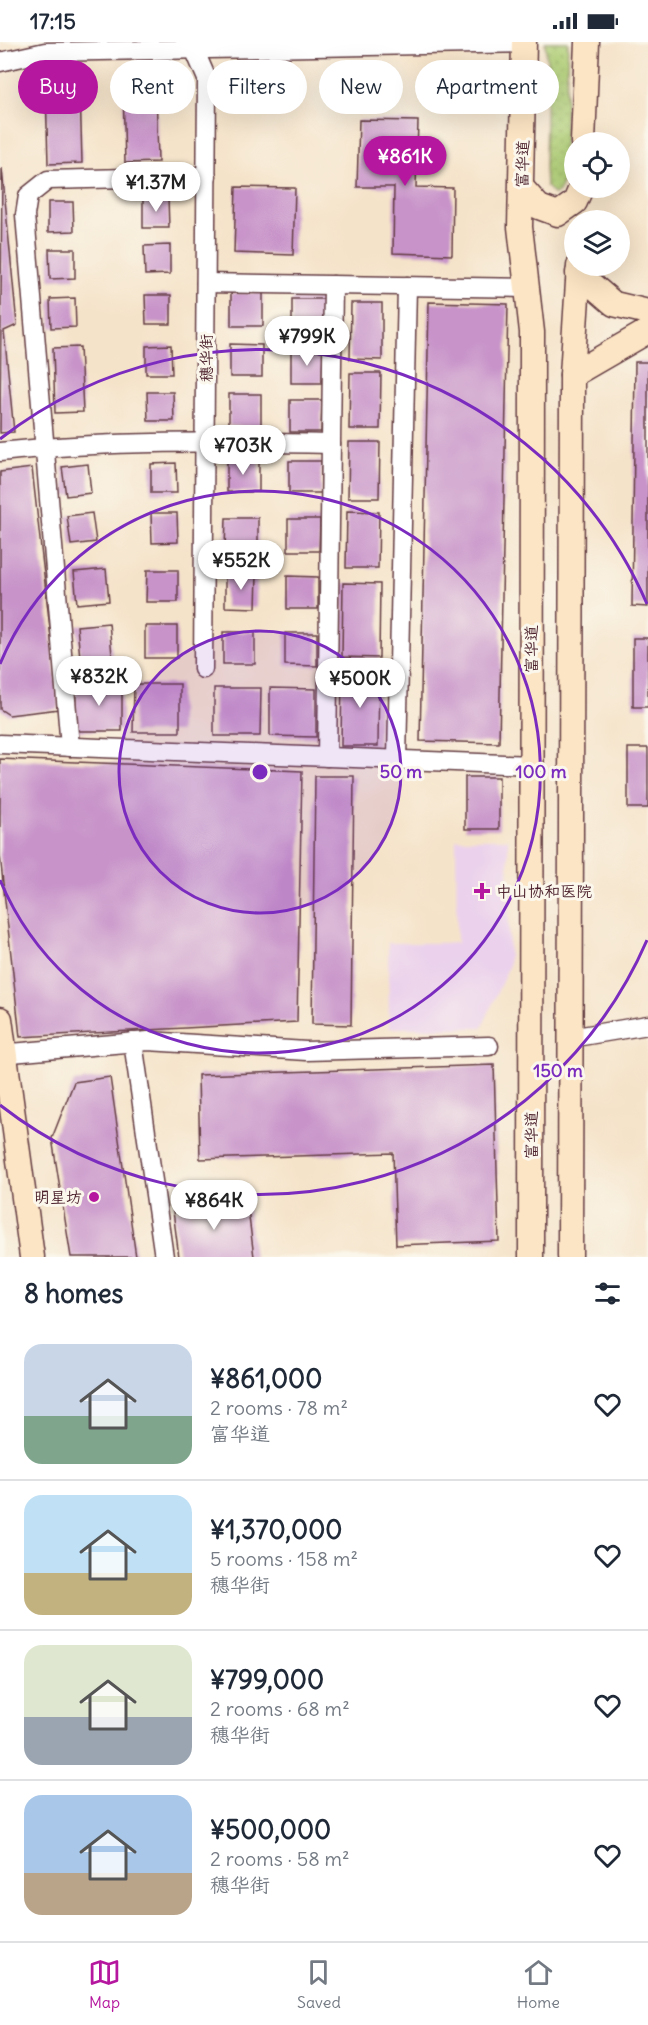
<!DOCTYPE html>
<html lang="en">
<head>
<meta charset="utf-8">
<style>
  :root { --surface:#fff; --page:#f6f6f7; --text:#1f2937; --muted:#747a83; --line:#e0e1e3; --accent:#b5179e }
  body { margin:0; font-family:Delius,"LXGW WenKai TC",sans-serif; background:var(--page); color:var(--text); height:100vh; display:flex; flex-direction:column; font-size:22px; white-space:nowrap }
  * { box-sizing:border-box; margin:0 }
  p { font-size:20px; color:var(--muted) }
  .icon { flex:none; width:33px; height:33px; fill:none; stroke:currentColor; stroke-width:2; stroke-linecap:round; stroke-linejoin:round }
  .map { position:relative; height:1215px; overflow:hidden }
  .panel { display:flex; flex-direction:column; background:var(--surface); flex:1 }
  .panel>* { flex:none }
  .guide { position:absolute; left:18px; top:18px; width:612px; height:54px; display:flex; gap:12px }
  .controls { position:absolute; left:564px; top:90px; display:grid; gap:12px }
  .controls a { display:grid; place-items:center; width:66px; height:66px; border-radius:50%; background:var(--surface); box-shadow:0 6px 24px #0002; font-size:30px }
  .price { position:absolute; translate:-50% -51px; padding:0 14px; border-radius:21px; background:#fff; color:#222; font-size:20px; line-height:39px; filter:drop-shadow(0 2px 3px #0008) }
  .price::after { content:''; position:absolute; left:50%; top:36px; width:18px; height:14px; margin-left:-9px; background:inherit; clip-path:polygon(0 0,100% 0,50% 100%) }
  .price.current { background:var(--accent); color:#fff }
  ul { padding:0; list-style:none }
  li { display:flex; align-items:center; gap:18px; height:150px; padding:0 24px }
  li+li { border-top:2px solid var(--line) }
  li span { display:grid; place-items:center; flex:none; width:168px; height:120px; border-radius:18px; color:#555 }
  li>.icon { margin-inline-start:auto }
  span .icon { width:72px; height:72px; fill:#fffc; stroke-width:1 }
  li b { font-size:26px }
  h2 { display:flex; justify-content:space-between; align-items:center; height:72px; padding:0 24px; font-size:26px }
  .pill { padding:0 21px; border-radius:27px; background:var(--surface); box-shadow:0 6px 24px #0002; font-size:21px; line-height:54px }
  .pill.current { background:var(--accent); color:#fff }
  .status { display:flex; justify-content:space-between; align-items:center; height:42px; padding:0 30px; background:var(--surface); direction:ltr }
  .status svg { height:16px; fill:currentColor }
  .menu { display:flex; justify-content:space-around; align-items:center; height:84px; border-top:2px solid var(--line); background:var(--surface); font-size:16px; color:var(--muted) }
  .menu a { display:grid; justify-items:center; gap:3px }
  .menu .current { color:var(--accent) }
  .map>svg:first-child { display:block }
  .built { fill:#ebd1ec }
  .grass { fill:url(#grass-dots); stroke:#7c7650; stroke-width:1.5 }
  .building { fill:#c793c9 }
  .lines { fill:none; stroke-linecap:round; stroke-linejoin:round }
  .street-casing { stroke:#643c43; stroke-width:21 }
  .secondary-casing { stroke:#643c43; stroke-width:27 }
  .street { stroke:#fff; stroke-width:18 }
  .secondary { stroke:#fce5c4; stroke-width:24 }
  .ring { fill:none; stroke:#7b2cbf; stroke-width:3 }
  .poi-dot { fill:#b5179e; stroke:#fbf7ec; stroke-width:2 }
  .labels { text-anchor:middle; stroke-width:6; stroke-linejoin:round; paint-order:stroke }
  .street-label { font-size:16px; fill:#4a1f2b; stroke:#fbf7ec }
  .poi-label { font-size:16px; fill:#4a1f2b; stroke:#fbf7ec; text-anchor:start }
  .centre { fill:#7b2cbf; stroke:#fbf7ec; stroke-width:3 }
  .ring-label { font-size:18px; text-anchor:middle; font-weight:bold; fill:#7b2cbf; stroke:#fbf7ec; stroke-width:6; stroke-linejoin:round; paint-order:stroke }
</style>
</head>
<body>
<div class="status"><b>17:15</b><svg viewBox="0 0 49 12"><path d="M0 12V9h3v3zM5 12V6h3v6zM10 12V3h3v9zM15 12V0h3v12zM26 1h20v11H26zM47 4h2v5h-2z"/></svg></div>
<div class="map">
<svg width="648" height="1215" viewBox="0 0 648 1215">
  <defs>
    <pattern id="grass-dots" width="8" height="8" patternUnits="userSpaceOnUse" patternTransform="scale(1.5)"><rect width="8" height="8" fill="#aecd74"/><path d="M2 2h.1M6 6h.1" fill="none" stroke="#97b065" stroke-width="1.8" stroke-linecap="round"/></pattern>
  </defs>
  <rect width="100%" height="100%" fill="#fbf7ec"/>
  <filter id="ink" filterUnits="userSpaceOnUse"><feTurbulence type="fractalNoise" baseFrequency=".0167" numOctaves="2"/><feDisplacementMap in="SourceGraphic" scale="12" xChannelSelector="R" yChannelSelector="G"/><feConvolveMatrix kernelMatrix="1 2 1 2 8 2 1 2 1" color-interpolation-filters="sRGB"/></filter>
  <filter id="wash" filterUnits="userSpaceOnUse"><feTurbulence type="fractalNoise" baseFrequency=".008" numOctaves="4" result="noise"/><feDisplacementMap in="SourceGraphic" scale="24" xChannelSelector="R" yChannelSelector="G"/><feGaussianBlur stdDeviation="1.35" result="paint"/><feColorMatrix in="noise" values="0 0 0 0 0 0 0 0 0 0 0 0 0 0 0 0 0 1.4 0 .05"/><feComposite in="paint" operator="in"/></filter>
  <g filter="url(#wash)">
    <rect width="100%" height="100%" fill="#f5e3c9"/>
    <polygon class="built" points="456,797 508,797 509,923 482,986 389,986 388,901 457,901"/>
    <polygon class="grass" points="545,0 568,0 563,139 558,151 553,152 546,144 545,126 547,20"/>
    <g id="blocks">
      <g class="building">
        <polygon points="156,45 158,120 125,121 123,46"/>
        <polygon points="46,46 80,46 82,121 48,122"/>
        <polygon points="359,78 418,79 416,145 453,146 452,213 393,211 394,145 357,145"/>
        <polygon points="2,126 17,283 4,289 14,390 0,391"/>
        <polygon points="236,145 295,146 293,213 234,211"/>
        <polygon points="168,156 169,186 143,186 143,157"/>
        <polygon points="48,160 73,160 74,189 48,190"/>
        <polygon points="170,203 170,232 145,233 144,204"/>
        <polygon points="49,207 75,207 75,236 50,237"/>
        <rect x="231" y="251" width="32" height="33"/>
        <polygon points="145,253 171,253 171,282 146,282"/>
        <polygon points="75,256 76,285 51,286 50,257"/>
        <polygon points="292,257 324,257 324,290 292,289"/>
        <polygon points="429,260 508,262 499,701 420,699"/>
        <polygon points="351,261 382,261 382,318 350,317"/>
        <polygon points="230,302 262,303 262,335 230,335"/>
        <polygon points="171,303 172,332 146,332 146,304"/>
        <polygon points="80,305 83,370 55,371 53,306"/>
        <polygon points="291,308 323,309 322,341 291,341"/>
        <polygon points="635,320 648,320 648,565 632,564"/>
        <polygon points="350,331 381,331 380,387 349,387"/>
        <polygon points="147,350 173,350 174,379 148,379"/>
        <polygon points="229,352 261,352 261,385 229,384"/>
        <polygon points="290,358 322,358 321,390 290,390"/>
        <polygon points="349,400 380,400 379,456 348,456"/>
        <polygon points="259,417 259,450 227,450 227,418"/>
        <rect x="289" y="419" width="32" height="32"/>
        <polygon points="176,421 177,451 151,451 151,422"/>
        <polygon points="88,422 91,451 66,454 62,425"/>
        <polygon points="32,426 59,667 9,673 0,667 0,430"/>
        <polygon points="347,469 379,470 378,526 346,526"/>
        <polygon points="92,471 96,500 71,503 67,474"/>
        <polygon points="151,471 177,471 178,500 152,501"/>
        <polygon points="226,476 258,476 258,508 225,508"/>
        <polygon points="288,477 320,477 319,509 288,509"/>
        <polygon points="106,527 109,559 77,562 74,530"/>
        <polygon points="147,528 178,528 178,560 146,560"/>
        <polygon points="225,533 257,533 256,566 225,565"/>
        <polygon points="287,534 318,535 318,567 287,567"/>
        <polygon points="343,541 380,542 379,616 342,615"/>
        <polygon points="109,581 112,613 80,616 77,584"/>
        <rect x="145" y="584" width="32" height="32"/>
        <rect x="223" y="590" width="32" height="32"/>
        <polygon points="285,591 317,591 317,624 285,623"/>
        <rect x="633" y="596" width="15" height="69"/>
        <polygon points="342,630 379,630 378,704 341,704"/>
        <polygon points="76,641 122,641 122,689 75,689"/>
        <polygon points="134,642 180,642 180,690 133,690"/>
        <polygon points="214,646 261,646 260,694 214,694"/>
        <polygon points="270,646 316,647 316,695 270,694"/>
        <rect x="628" y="706" width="20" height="60"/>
        <polygon points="0,717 302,729 297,980 20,995 0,813"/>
        <polygon points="315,734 354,734 351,983 312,982"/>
        <rect x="465" y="735" width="34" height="52"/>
        <polygon points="494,1023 499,1199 396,1203 393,1111 200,1117 198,1033"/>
        <polygon points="110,1035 136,1215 71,1215 52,1096 74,1040"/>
        <polygon points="247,1159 254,1215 179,1215 173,1169"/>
      </g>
    </g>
  </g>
  <g filter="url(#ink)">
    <use href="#blocks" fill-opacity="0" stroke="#643c43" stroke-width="1.5"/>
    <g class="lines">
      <defs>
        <g id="street">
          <polyline points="194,7 207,37 203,627"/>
          <polyline points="0,20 45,10 524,1"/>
          <polyline points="206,241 527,246"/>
          <path d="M 0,410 C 110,398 221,400 331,402"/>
          <polyline points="0,702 531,723"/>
          <polyline points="70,705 25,173 28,154 48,138 207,134"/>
          <polyline points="327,715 333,243"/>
          <polyline points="397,718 407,244"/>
          <polyline points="570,996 648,983"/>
          <polyline points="133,1000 164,1215"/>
          <polyline points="0,1012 148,999 306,1009 489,1004"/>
        </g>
        <g id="secondary">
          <polyline points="524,0 520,185 532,290 531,1215"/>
          <polyline points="583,100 587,0"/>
          <polyline points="522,146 539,165 558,172 575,160 581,146"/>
          <polyline points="578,231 614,262 648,270"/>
          <polyline points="572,333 648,289"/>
          <polyline points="0,977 32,1215"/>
          <polyline points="570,1215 572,333 579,224"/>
        </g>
      </defs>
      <use href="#street" class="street-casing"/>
      <use href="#secondary" class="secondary-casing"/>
      <use href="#street" class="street"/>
      <use href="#secondary" class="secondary"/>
    </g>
  </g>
  <circle cx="260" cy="730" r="141" fill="#7b2cbf" fill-opacity=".12"/>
  <g class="ring">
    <circle cx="260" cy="730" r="141"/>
    <path d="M0 622A281 281 0 1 1 0 838"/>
    <path d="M647 898A422 422 0 0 1 0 1063M0 397A422 422 0 0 1 647 562"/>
  </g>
  <g class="poi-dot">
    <path d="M479 840h6v6h6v6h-6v6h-6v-6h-6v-6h6z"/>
    <circle cx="94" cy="1155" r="6"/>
  </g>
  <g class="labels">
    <g class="street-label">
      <text transform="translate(522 122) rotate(-89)" y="6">富华道</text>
      <text transform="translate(206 316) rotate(-90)" y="6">穗华街</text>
      <text transform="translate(531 607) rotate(-90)" y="6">富华道</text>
      <text transform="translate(531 1093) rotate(-90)" y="6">富华道</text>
    </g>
    <g class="poi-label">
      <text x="496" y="855">中山协和医院</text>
      <text x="82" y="1161" text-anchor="end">明星坊</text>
    </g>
  </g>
  <circle cx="260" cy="730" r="9" class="centre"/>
  <g class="ring-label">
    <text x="401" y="736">50 m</text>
    <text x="541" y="736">100 m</text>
    <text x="558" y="1035">150 m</text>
  </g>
</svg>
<div class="controls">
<a><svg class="icon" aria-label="locate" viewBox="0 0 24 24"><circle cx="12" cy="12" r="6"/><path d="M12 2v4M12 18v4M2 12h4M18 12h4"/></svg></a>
<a><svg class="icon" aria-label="layers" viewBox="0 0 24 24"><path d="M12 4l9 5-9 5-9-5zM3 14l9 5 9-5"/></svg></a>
</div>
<b class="price current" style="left:405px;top:145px">¥861K</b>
<b class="price" style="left:156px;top:171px">¥1.37M</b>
<b class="price" style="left:307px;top:325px">¥799K</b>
<b class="price" style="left:243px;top:434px">¥703K</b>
<b class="price" style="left:241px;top:549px">¥552K</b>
<b class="price" style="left:99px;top:665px">¥832K</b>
<b class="price" style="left:360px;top:667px">¥500K</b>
<b class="price" style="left:214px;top:1189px">¥864K</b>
<div class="guide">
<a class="pill current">Buy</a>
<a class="pill">Rent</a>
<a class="pill">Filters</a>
<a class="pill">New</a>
<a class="pill">Apartment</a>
</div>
</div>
<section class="panel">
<h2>8 homes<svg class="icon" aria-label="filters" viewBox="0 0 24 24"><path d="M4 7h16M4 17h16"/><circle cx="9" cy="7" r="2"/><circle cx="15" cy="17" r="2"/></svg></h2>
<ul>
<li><span style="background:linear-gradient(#c9d6e8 60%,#7fa58c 0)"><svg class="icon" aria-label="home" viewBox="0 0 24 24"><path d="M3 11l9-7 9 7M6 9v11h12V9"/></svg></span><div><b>¥861,000</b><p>2 rooms · 78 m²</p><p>富华道</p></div><svg class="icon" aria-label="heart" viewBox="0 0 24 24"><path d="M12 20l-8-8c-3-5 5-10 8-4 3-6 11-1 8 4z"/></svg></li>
<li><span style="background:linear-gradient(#bfe0f5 65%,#c2b280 0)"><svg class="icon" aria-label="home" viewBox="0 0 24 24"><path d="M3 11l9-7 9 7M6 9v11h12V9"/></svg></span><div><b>¥1,370,000</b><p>5 rooms · 158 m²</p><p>穗华街</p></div><svg class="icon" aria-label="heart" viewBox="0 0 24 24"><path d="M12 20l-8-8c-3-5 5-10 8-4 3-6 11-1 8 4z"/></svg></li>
<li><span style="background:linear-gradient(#dfe7d0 60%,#9aa5b1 0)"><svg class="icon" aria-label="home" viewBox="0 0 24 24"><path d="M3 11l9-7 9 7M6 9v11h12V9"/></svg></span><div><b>¥799,000</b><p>2 rooms · 68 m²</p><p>穗华街</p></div><svg class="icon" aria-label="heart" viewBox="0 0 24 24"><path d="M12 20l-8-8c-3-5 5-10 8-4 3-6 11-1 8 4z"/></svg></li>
<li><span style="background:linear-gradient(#a9c7e8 65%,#b9a48a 0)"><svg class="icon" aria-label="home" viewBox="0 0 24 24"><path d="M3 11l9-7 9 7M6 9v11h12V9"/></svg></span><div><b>¥500,000</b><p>2 rooms · 58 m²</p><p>穗华街</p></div><svg class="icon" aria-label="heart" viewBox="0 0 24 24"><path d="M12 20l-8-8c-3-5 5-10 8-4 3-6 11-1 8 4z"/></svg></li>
</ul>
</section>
<nav class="menu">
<a class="current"><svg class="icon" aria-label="map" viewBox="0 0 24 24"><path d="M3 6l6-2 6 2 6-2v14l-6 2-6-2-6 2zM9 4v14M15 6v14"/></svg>Map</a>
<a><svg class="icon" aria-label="saved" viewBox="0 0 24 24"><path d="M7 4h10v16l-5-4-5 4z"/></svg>Saved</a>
<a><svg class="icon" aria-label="home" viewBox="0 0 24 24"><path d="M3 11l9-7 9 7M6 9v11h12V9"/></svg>Home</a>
</nav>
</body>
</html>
